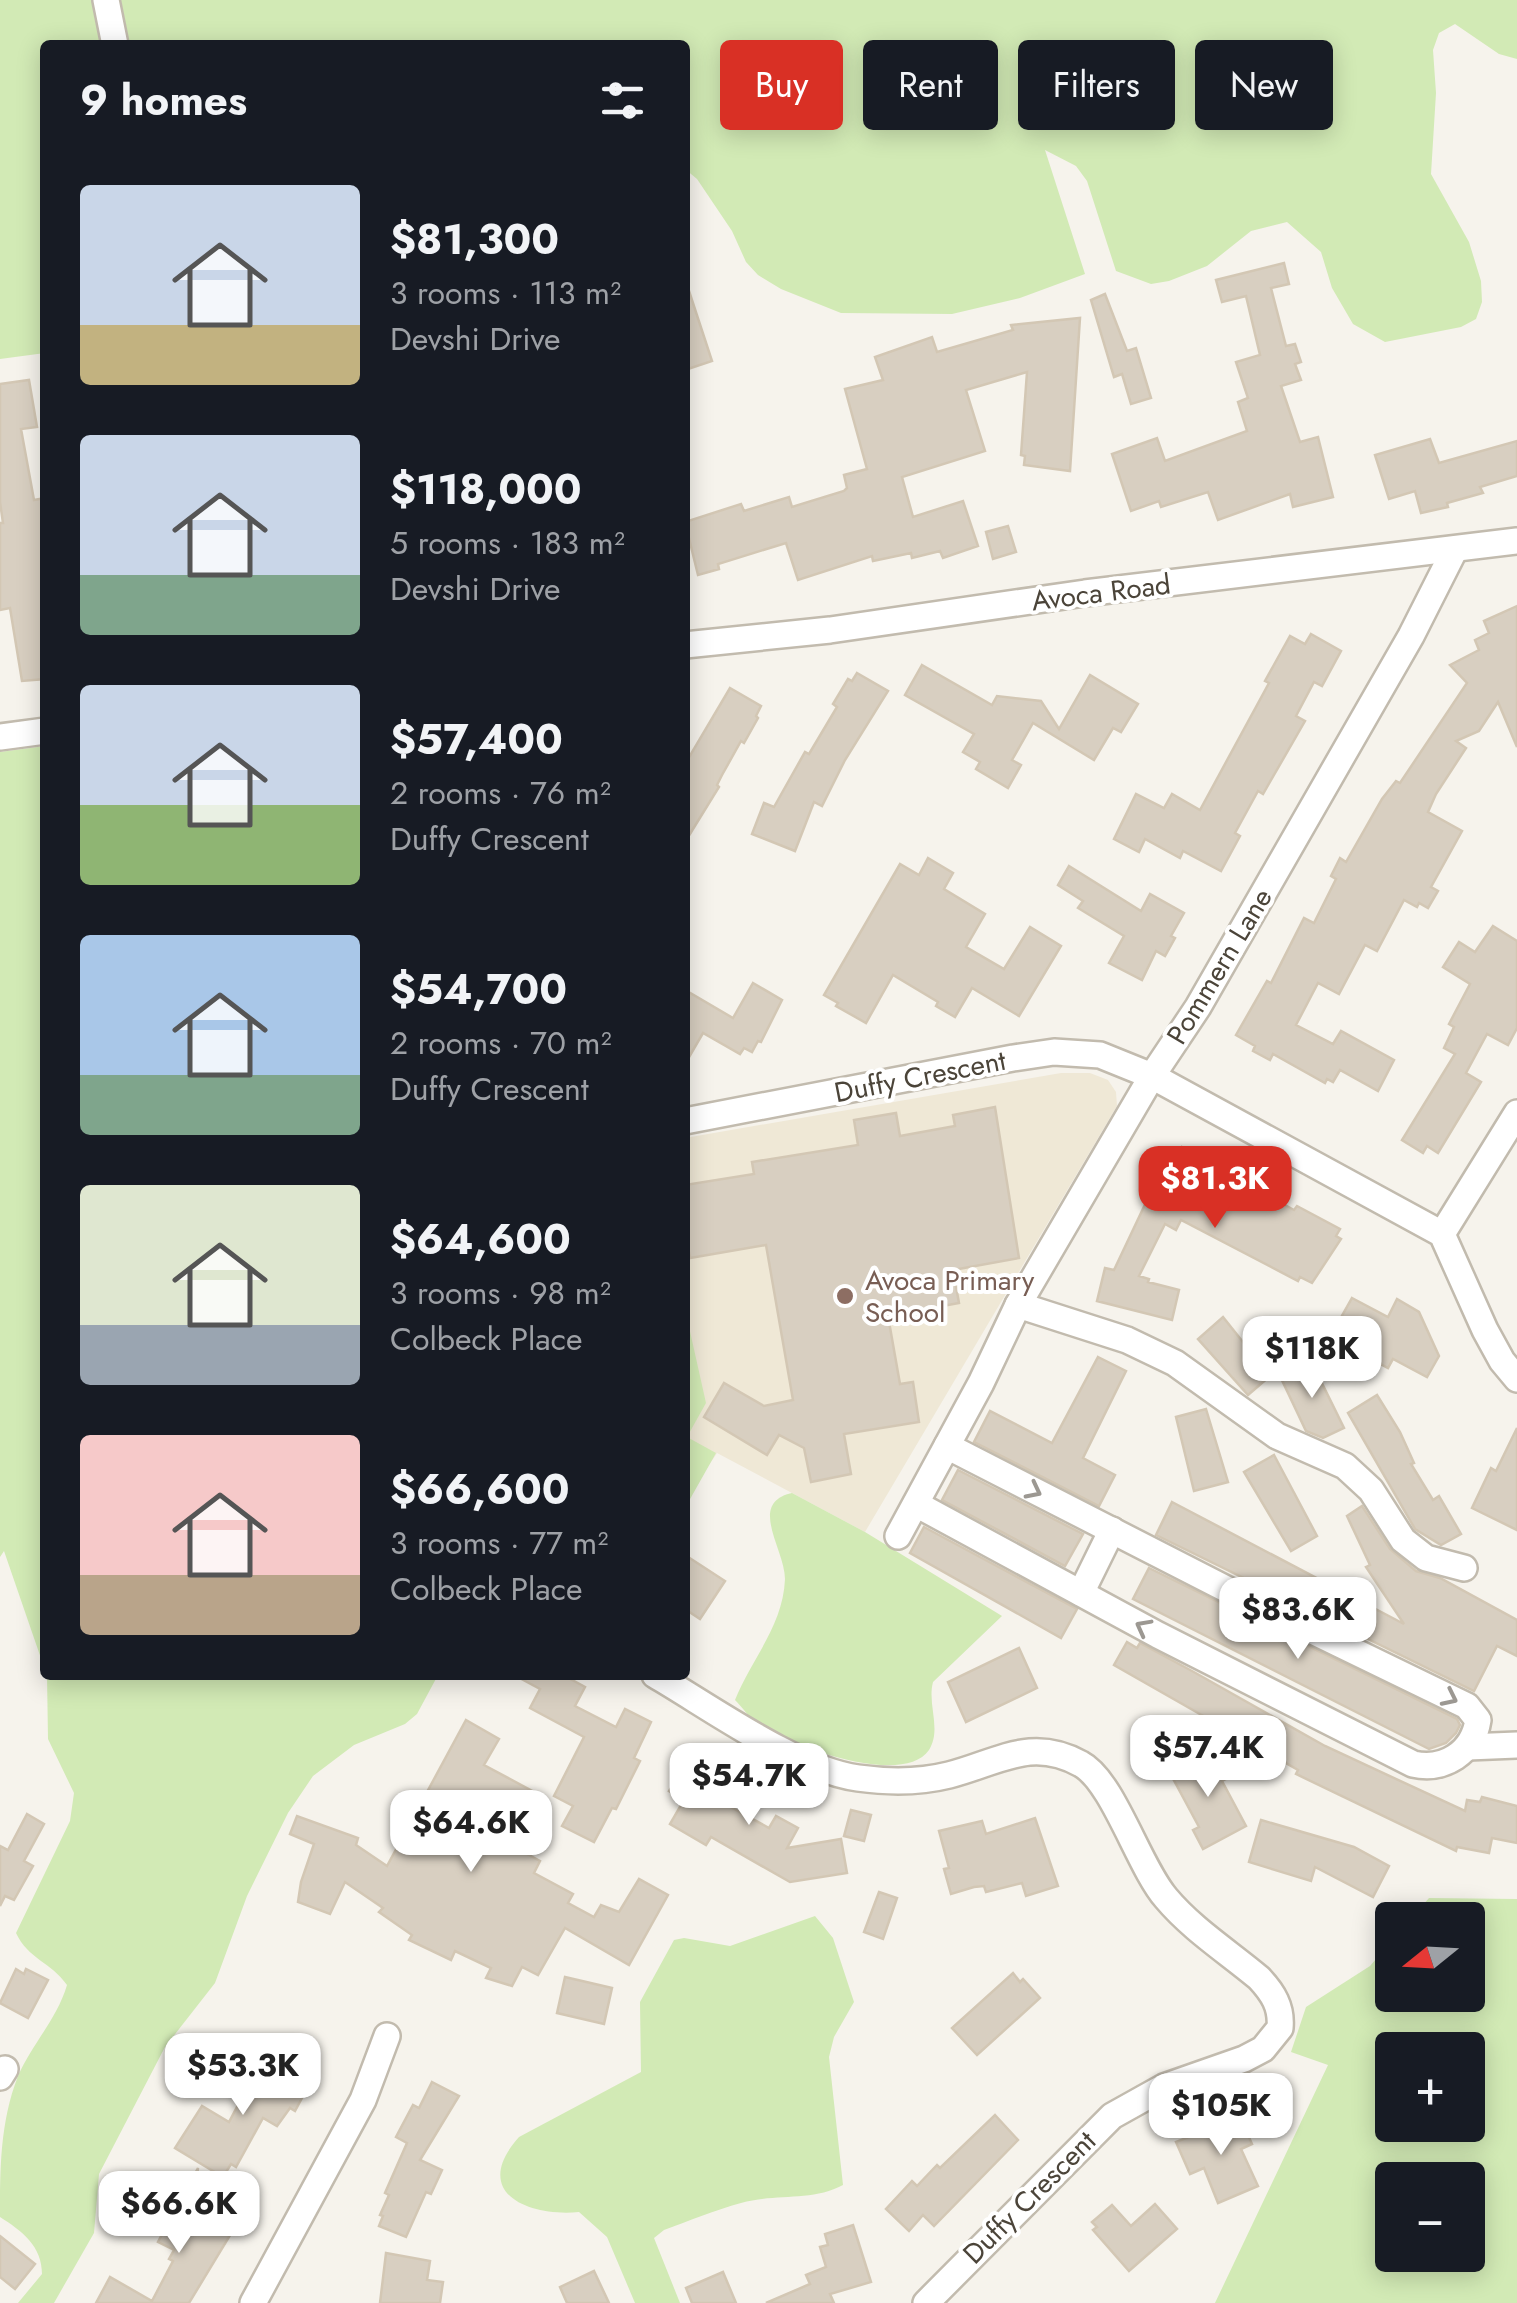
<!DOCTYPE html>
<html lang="en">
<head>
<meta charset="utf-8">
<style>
  :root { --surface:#171b24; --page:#242831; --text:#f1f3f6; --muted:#9ea1a6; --accent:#d93025 }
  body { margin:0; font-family:Jost,sans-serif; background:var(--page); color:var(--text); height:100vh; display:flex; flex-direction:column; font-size:38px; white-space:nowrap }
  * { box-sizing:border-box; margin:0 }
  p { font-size:32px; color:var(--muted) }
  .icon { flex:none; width:55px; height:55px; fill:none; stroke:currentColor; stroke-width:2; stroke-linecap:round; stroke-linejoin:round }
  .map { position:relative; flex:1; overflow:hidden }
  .side { position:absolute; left:40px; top:40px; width:650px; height:1640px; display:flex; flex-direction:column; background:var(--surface); border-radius:10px; box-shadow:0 5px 25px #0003 }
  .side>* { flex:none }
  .banner { position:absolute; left:720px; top:40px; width:645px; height:90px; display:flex; gap:20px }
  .needle { width:65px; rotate:252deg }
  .fabs { position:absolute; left:1375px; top:1902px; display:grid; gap:20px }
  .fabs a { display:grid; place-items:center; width:110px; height:110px; border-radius:10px; background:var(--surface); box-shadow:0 5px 25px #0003; font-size:50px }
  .price { position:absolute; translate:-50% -85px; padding:0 22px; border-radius:20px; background:#fff; color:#222; font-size:32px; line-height:65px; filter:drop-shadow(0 2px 5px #0008) }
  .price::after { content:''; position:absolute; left:50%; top:60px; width:30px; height:22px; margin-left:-15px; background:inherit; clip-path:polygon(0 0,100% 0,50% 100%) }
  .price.on { background:var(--accent); color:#fff }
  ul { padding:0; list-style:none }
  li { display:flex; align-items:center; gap:30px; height:250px; padding:0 40px }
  li span { display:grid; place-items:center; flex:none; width:280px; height:200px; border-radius:10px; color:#555 }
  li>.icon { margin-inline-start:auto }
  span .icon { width:120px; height:120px; fill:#fffc; stroke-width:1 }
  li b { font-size:42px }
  h2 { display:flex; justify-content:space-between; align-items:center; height:120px; padding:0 40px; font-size:42px }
  .tag { padding:0 35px; border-radius:10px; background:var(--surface); box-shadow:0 5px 25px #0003; font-size:35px; line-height:90px }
  .tag.on { background:var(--accent); color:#fff }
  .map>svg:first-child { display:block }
  .education { fill:#efe8d6 }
  .green { fill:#d2eab5; fill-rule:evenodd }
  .building { fill:#d8cfc1; stroke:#d3c7b4; stroke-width:2.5 }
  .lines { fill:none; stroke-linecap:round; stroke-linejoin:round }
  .minor-casing { stroke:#c2bbae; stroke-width:30 }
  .minor { stroke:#fff; stroke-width:25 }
  .oneway { stroke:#9c9892 }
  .education-dot { fill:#8d6e63; stroke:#fff; stroke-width:4 }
  .labels { text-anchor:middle; stroke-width:8; stroke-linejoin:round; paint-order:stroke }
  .street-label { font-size:28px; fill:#4b4439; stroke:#fff }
  .education-label { font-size:28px; fill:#785e54; stroke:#fff; text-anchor:start }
</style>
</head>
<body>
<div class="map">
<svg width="1517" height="2303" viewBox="0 0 1517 2303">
  <rect width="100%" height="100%" fill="#f6f3ec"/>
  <polygon class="education" points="1061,1073 1090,1073 1108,1080 1116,1092 1117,1106 865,1532 717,1453 685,1501 685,1138"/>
  <g class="green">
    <polygon points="0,0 1517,0 1517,59 1499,54 1455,24 1439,33 1433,50 1436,93 1431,174 1469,242 1481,281 1482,302 1476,319 1461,327 1385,342 1353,324 1332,288 1321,252 1287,222 1251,231 1207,266 1169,281 1151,284 1116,271 1087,181 1076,166 1045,150 1085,274 1020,298 952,314 841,313 781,289 758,275 746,262 732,231 697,179 685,169 685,45 45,45 45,108 41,109 45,177 45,353 0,359"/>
    <polygon points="45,746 45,1670 4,1551 0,1557 0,752"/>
    <polygon points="685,1309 706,1403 687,1437 716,1453 685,1508"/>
    <path d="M 792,1493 L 865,1532 L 1002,1616 L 933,1682 C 927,1705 942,1729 929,1750 C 903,1788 787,1745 756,1723 C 749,1717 742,1707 735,1700 C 752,1658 783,1626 785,1579 C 785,1549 747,1503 792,1493 Z"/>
    <path d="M 47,1675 L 438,1675 L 417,1714 L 405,1724 L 354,1745 L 313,1776 L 288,1813 L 247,1896 L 215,1983 L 165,2047 L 99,2174 L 94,2233 L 54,2303 L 18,2303 L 42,2274 C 42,2246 22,2231 0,2217 C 0,2169 0,2122 18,2076 C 32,2044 57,2019 67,1985 C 51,1962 28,1959 16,1933 L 70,1821 L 74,1793 L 48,1739 Z"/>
    <path d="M 1429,1898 L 1517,1899 L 1517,2303 L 1215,2303 L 1328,2065 L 1291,2052 L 1306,2007 L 1370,1966 L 1392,1940 L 1392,1995 L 1468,1995 L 1468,1920 L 1410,1920 ZM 1392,2050 L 1468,2050 L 1468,2125 L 1392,2125 ZM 1392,2180 L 1468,2180 L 1468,2255 L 1392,2255 Z"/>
    <path d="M 815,1916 L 833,1938 L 854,2002 L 834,2037 L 829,2057 L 843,2185 C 812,2202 775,2193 741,2203 C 715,2210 689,2221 664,2230 L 654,2238 L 680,2303 L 635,2303 L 607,2237 L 579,2212 C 527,2217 470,2192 519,2137 L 641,2072 L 640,2002 L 674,1940 L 684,1938 L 730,1946 Z"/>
  </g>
  <g class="building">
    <polygon points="1284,263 1289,284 1271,288 1286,346 1295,344 1301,362 1295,364 1301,380 1281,386 1300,442 1318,437 1333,497 1293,507 1290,494 1218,520 1208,492 1161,507 1159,501 1131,511 1112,454 1157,438 1165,461 1247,431 1238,402 1248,398 1236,362 1260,355 1246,296 1222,302 1216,280"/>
    <polygon points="689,291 712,361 685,370 685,292"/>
    <polygon points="1105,294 1127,351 1136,348 1151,398 1131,404 1122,374 1114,377 1091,300"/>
    <polygon points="1080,318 1070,471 1024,465 1025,456 1021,455 1027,372 966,390 985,451 902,477 913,517 963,501 978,546 943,558 940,551 912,558 911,553 873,561 872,556 798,580 786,543 718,564 719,569 698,575 685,522 741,504 744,511 789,497 792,507 844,491 847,488 844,475 867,469 845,389 883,380 875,357 932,337 937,352 1013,330 1011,325"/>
    <polygon points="29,380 37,427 21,429 34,500 45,498 45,679 22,681 10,608 0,610 0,523 3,523 0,502 0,384"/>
    <polygon points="1430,439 1439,463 1517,441 1517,476 1480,487 1483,493 1447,503 1448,507 1421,513 1415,491 1389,499 1375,455"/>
    <polygon points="1008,526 1016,552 993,559 986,532"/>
    <polygon points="1517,606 1517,747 1498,702 1479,731 1456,741 1466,748 1436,794 1428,812 1462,831 1431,887 1438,891 1428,908 1419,903 1417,907 1404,900 1377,951 1365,945 1339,994 1318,983 1296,1025 1333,1044 1341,1031 1394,1060 1378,1091 1340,1070 1333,1082 1327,1079 1325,1083 1273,1054 1270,1060 1253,1051 1255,1046 1236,1035 1267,981 1271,983 1304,918 1314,923 1336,879 1331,876 1340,858 1346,862 1382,799 1396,781 1400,783 1467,683 1450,665 1479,650 1475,640 1489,633 1484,621"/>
    <polygon points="1311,634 1341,651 1322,686 1314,682 1296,716 1305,721 1263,794 1258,791 1235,833 1240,836 1221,871 1183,851 1180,858 1145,839 1139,852 1114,839 1136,794 1164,808 1172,794 1200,810 1269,683 1265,681 1290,636 1305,644"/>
    <polygon points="922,665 992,705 997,696 1041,701 1059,729 1090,675 1138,704 1121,732 1113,728 1094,760 1033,723 1012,760 1021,765 1008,788 976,769 980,762 963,752 974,734 905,695"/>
    <polygon points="857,673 888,691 845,760 822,806 814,802 795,851 752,834 764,803 774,807 805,752 809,754 837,707 833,704 848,679 852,681"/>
    <polygon points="730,688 761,706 756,716 758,718 744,743 741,741 722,775 717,785 719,787 685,842 685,764"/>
    <polygon points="928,858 953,873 944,889 985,914 966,947 1004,969 1030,927 1061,946 1019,1016 972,988 955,1017 936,1006 938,1002 893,975 866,1023 836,1006 838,1003 824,995 900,864 919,875"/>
    <polygon points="1069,866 1141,911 1150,894 1184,913 1171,936 1175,938 1165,956 1156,951 1142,980 1109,963 1124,936 1078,908 1083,901 1058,885"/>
    <polygon points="1493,926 1517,941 1517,1028 1508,1045 1487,1034 1466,1073 1481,1082 1438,1153 1427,1146 1423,1153 1402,1140 1455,1054 1444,1048 1454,1027 1449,1024 1470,984 1443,967 1459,942 1475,952"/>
    <polygon points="753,983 782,1000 761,1042 758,1041 752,1052 744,1048 740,1054 703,1033 685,1064 685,990 733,1018"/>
    <polygon points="995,1107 1019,1258 953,1270 959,1303 888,1316 900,1384 913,1382 919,1422 844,1434 851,1474 811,1482 804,1448 779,1435 767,1455 704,1417 724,1383 764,1406 793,1400 766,1245 690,1258 685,1229 685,1185 754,1174 752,1162 858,1145 854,1120 896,1113 900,1136 955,1126 953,1115"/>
    <polygon points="1182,1147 1244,1178 1242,1181 1294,1210 1297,1206 1340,1229 1336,1236 1341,1239 1312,1283 1300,1277 1298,1281 1181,1220 1176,1230 1165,1224 1139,1276 1149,1279 1148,1282 1179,1290 1172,1320 1097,1301 1105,1268 1114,1270 1167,1158 1171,1160 1177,1148 1181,1150"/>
    <polygon points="1352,1298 1388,1317 1397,1299 1419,1312 1439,1356 1427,1377 1393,1359 1388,1368 1330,1337"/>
    <polygon points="1223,1317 1270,1376 1248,1395 1198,1339"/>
    <polygon points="1098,1357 1126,1371 1083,1458 1115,1475 1099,1506 974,1442 990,1411 1052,1443"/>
    <polygon points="1311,1361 1344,1428 1323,1438 1306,1431 1280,1376"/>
    <polygon points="1377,1395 1400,1432 1414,1463 1411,1464 1433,1500 1439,1496 1461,1534 1441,1545 1415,1529 1348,1413"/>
    <polygon points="1206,1409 1228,1482 1194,1491 1176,1417"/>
    <polygon points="1517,1428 1517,1530 1472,1508 1491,1468 1496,1471"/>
    <polygon points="1274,1455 1317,1536 1291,1551 1244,1472"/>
    <polygon points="958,1470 1083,1534 1065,1566 942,1500"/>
    <polygon points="1172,1502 1404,1624 1366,1567 1370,1565 1347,1516 1362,1506 1390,1549 1416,1571 1440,1578 1517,1620 1517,1656 1497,1646 1474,1691 1156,1535"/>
    <polygon points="924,1527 1077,1609 1061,1638 910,1553"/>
    <polygon points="685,1555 725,1581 700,1619 685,1609"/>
    <polygon points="1149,1568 1457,1719 1460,1725 1456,1733 1446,1743 1429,1749 1133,1599"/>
    <polygon points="1127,1642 1137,1648 1140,1643 1192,1671 1325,1746 1465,1811 1467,1800 1480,1802 1482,1797 1517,1806 1517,1843 1492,1838 1489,1853 1457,1847 1456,1851 1296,1774 1298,1770 1114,1665"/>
    <polygon points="1019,1648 1037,1688 966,1722 948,1682"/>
    <polygon points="514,1675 563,1675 585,1687 575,1706 616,1727 625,1709 651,1722 634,1758 640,1761 616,1809 612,1808 594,1842 562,1826 573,1806 554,1796 584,1737 530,1708 540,1689"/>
    <polygon points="466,1720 499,1739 484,1765 536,1793 509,1844 540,1861 534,1873 573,1894 568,1903 594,1917 601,1905 619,1912 639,1879 668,1895 629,1965 565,1928 538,1975 522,1967 512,1986 486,1978 491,1968 455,1951 451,1960 409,1940 412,1935 379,1912 383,1908 345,1882 330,1914 298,1902 301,1882 314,1844 290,1834 297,1816 358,1838 356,1845 387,1866"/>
    <polygon points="1211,1751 1226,1779 1222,1781 1246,1826 1203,1849 1193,1830 1199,1827 1170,1773"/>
    <polygon points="721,1763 746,1778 729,1806 769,1828 776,1816 798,1828 787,1848 841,1839 847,1873 790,1882 711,1837 706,1845 670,1824 684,1800 669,1791 685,1765 699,1774 701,1769 713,1776"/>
    <polygon points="851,1810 871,1815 864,1841 844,1836"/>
    <polygon points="27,1814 44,1824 24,1861 33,1866 14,1900 5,1896 0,1906 0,1846 8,1850"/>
    <polygon points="1035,1818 1058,1886 1026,1896 1022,1883 986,1892 984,1886 974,1887 951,1894 944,1869 949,1868 939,1831 982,1821 986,1834"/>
    <polygon points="1261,1820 1354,1847 1389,1866 1373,1897 1315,1867 1311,1881 1249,1862"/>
    <polygon points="879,1892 897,1898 883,1939 864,1932"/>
    <polygon points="16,1969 24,1974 26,1969 48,1980 28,2018 0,2003"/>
    <polygon points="1013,1973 1020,1982 1023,1979 1040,1998 977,2055 952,2028"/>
    <polygon points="565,1977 612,1988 604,2024 557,2013"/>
    <polygon points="268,2057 311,2081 295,2111 290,2108 277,2126 263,2118 236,2167 231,2164 223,2177 175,2148 202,2106 229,2122 256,2071 260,2073"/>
    <polygon points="432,2082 459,2096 420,2160 442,2170 431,2194 426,2192 406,2237 379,2226 383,2216 380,2215 389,2195 385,2193 407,2143 396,2137 413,2105 419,2108"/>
    <polygon points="995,2115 1018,2140 934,2226 923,2215 909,2231 886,2209 912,2181 917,2186 937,2165 940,2168"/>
    <polygon points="1240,2117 1252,2144 1241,2149 1258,2186 1218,2203 1204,2168 1190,2174 1176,2142"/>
    <polygon points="198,2168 194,2211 232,2232 189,2303 96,2303 110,2277 152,2301 173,2261 169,2259 174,2250 158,2242"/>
    <polygon points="1155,2204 1177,2229 1129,2271 1093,2230 1097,2227 1092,2222 1112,2205 1131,2226"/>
    <polygon points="853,2225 871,2282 830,2294 834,2303 766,2303 810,2284 806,2275 826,2267 820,2247 828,2245 825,2234"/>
    <polygon points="0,2236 35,2264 15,2289 0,2277"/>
    <polygon points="386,2253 430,2261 427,2280 443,2282 440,2303 380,2303"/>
    <polygon points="594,2271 609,2303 567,2303 560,2287"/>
    <polygon points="723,2272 736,2303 692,2303 686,2288"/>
  </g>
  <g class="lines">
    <defs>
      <g id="minor">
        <polyline points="106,0 115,45"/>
        <polyline points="685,645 830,630 1085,593 1517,541"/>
        <polyline points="0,737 45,731"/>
        <polyline points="685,1121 1013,1058 1054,1052 1100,1055 1152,1076 1442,1234 1485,1330 1502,1361 1517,1379"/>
        <polyline points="1442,1234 1517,1113"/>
        <polyline points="1018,1305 1127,1340 1175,1363 1277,1436 1345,1466 1371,1490 1403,1540 1426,1558 1464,1568"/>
        <path d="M 916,1504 L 1158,1635 L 1413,1764 C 1444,1771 1473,1753 1478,1720 L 1467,1706 L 1234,1593 L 947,1446"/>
        <polyline points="898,1536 981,1383 1018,1305 1152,1076 1198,1007 1411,636 1455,549"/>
        <polyline points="1081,1593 1112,1530"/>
        <path d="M 655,1675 C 710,1707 797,1770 858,1778 C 887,1782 921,1782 949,1775 C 997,1763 1031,1736 1081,1764 C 1113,1781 1139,1867 1166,1898 C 1192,1929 1228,1952 1259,1978 C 1273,1993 1282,2007 1280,2028 L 1263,2049 L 1244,2059 L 1164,2087 L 1112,2116 L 926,2303"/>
        <polyline points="1468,1747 1517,1745"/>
        <polyline points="0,2077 5,2069"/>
        <polyline points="253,2303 363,2100 387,2036"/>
      </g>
    </defs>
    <use href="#minor" class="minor-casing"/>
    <use href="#minor" class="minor"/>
  </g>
  <defs><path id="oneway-chevron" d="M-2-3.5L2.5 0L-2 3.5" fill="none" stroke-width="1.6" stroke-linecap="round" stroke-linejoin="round" transform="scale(2.5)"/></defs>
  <g class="oneway">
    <use href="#oneway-chevron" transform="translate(1034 1491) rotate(27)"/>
    <use href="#oneway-chevron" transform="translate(1143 1627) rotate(-152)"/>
    <use href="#oneway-chevron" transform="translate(1450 1698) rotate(26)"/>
  </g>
  <circle class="education-dot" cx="845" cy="1296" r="10"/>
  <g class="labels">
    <g class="street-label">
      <text transform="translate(1101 592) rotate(-7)" y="10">Avoca Road</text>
      <text transform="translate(1219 966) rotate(-59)" y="10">Pommern Lane</text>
      <text transform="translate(920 1076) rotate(-11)" y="10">Duffy Crescent</text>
      <text transform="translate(1029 2197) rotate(-45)" y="10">Duffy Crescent</text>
    </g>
    <g class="education-label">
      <text x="865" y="1290">Avoca Primary<tspan x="865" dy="32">School</tspan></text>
    </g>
  </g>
</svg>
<div class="fabs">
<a><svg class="needle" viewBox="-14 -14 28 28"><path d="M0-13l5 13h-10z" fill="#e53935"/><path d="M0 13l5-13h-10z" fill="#9ea1a6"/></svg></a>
<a>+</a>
<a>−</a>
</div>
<b class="price on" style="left:1215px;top:1231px">$81.3K</b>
<b class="price" style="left:1312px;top:1401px">$118K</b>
<b class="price" style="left:1298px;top:1662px">$83.6K</b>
<b class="price" style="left:1208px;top:1800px">$57.4K</b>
<b class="price" style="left:749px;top:1828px">$54.7K</b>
<b class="price" style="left:471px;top:1875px">$64.6K</b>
<b class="price" style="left:243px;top:2118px">$53.3K</b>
<b class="price" style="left:1221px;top:2158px">$105K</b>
<b class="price" style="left:179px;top:2256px">$66.6K</b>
<div class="banner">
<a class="tag on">Buy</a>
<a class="tag">Rent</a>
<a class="tag">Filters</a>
<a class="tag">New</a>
</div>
<section class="side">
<h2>9 homes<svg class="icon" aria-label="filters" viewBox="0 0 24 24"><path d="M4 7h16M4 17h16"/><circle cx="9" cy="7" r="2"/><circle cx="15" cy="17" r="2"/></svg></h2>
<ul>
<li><span style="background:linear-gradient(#c9d6e8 70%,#c2b280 0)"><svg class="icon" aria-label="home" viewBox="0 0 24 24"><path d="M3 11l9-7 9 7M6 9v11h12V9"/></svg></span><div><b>$81,300</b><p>3 rooms · 113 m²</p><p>Devshi Drive</p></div></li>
<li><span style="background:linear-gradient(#c9d6e8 70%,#7fa58c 0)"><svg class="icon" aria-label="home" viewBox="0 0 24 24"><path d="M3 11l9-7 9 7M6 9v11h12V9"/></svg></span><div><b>$118,000</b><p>5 rooms · 183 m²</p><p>Devshi Drive</p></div></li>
<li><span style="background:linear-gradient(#c9d6e8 60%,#8fb573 0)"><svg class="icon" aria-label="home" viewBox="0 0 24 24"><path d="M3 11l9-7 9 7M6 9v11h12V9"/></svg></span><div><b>$57,400</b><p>2 rooms · 76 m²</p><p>Duffy Crescent</p></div></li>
<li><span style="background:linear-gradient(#a9c7e8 70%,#7fa58c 0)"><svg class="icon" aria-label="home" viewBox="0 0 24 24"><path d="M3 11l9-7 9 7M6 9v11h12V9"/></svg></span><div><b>$54,700</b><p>2 rooms · 70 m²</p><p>Duffy Crescent</p></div></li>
<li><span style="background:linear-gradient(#dfe7d0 70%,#9aa5b1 0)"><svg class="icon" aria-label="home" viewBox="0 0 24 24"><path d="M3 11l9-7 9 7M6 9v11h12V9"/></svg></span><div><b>$64,600</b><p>3 rooms · 98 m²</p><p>Colbeck Place</p></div></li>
<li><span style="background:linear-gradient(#f6c9c9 70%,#b9a48a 0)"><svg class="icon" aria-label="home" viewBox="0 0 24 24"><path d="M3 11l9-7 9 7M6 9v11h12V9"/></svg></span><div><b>$66,600</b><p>3 rooms · 77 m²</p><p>Colbeck Place</p></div></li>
</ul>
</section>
</div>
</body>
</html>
